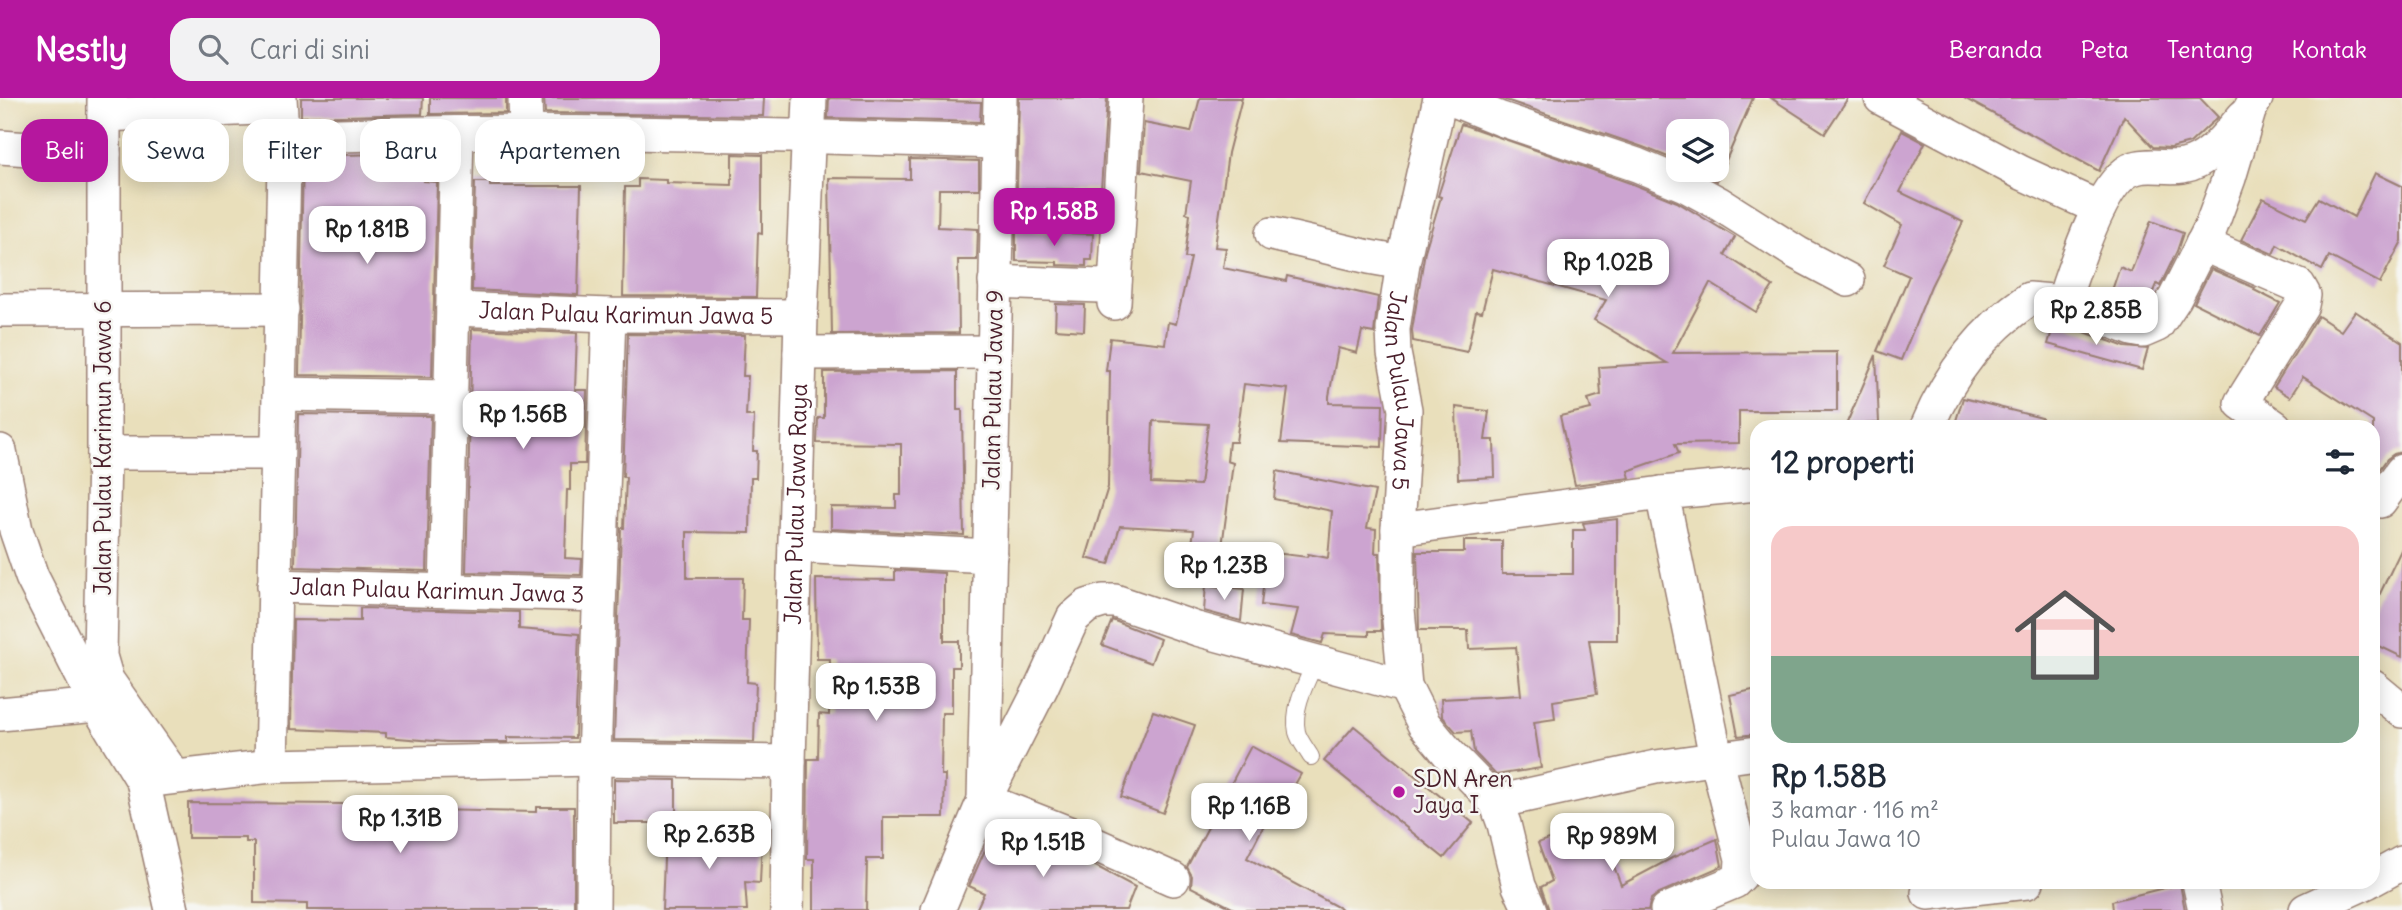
<!DOCTYPE html>
<html lang="id">
<head>
<meta charset="utf-8">
<style>
  :root { --surface:#fff; --page:#f2f2f3; --text:#1f2937; --muted:#747a83; --accent:#b5179e }
  body { margin:0; font-family:Delius,sans-serif; background:var(--page); color:var(--text); height:100vh; display:flex; flex-direction:column; font-size:26px; white-space:nowrap }
  * { box-sizing:border-box; margin:0 }
  p { font-size:23px; color:var(--muted) }
  .icon { flex:none; width:38px; height:38px; fill:none; stroke:currentColor; stroke-width:2; stroke-linecap:round; stroke-linejoin:round }
  .map { position:relative; flex:1; overflow:hidden }
  .panel { position:absolute; left:1750px; top:322px; width:630px; height:469px; display:flex; flex-direction:column; background:var(--surface); border-radius:21px; box-shadow:0 4px 18px #0003 }
  .panel>* { flex:none }
  .hud { position:absolute; left:21px; top:21px; width:665px; height:63px; display:flex; gap:14px }
  .controls { position:absolute; left:1666px; top:21px; display:grid; gap:14px }
  .controls a { display:grid; place-items:center; width:63px; height:63px; border-radius:14px; background:var(--surface); box-shadow:0 4px 18px #0003; font-size:35px }
  .price { position:absolute; translate:-50% -60px; padding:0 16px; border-radius:14px; background:#fff; color:#222; font-size:23px; line-height:46px; filter:drop-shadow(0 2px 4px #0008) }
  .price::after { content:''; position:absolute; left:50%; top:42px; width:21px; height:16px; margin-left:-10px; background:inherit; clip-path:polygon(0 0,100% 0,50% 100%) }
  .price.current { background:var(--accent); color:#fff }
  ul { padding:0; list-style:none }
  li { display:grid; align-content:center; gap:14px; height:371px; padding:0 21px }
  li span { display:grid; place-items:center; height:217px; border-radius:21px; color:#555 }
  li>.icon { margin-inline-start:auto }
  span .icon { width:126px; height:126px; fill:#fffc; stroke-width:1 }
  li b { font-size:30px }
  h2 { display:flex; justify-content:space-between; align-items:center; height:84px; padding:0 21px; font-size:30px }
  .tag { padding:0 24px; border-radius:21px; background:var(--surface); box-shadow:0 4px 18px #0003; font-size:24px; line-height:63px }
  .tag.current { background:var(--accent); color:#fff }
  header { display:flex; align-items:center; gap:42px; box-sizing:border-box; height:98px; padding:0 35px; background:var(--accent); color:#fff }
  header strong { font-size:33px }
  nav { display:flex; gap:38px; margin-inline-start:auto; font-size:24px }
  .search { width:490px; height:63px; background:var(--page); display:flex; align-items:center; gap:18px; box-sizing:border-box; padding:0 24px; border-radius:21px; color:var(--muted); font-size:26px }
  .map>svg:first-child { display:block }
  .building { fill:#cca4d0; fill-rule:evenodd }
  .lines { fill:none; stroke-linecap:round; stroke-linejoin:round }
  .lane-casing { stroke:#9a7f73; stroke-width:18 }
  .street-casing { stroke:#9a7f73; stroke-width:36 }
  .lane { stroke:#fff; stroke-width:16 }
  .street { stroke:#fff; stroke-width:33 }
  .poi-dot { fill:#b5179e; stroke:#f6f6f2; stroke-width:2.5 }
  .labels { text-anchor:middle; stroke-width:5; stroke-linejoin:round; paint-order:stroke }
  .street-label { font-size:23px; fill:#4a1f2b; stroke:#f6f6f2 }
  .poi-label { font-size:23px; fill:#4a1f2b; stroke:#f6f6f2; text-anchor:start }
</style>
</head>
<body>
<header>
<strong>Nestly</strong>
<div class="search"><svg class="icon" aria-label="search" viewBox="0 0 24 24"><circle cx="10" cy="10" r="6"/><path d="M15 15l6 6"/></svg>Cari di sini</div>
<nav><a>Beranda</a><a>Peta</a><a>Tentang</a><a>Kontak</a></nav>
</header>
<div class="map">
<svg width="2402" height="812" viewBox="0 0 2402 812">
  <rect width="100%" height="100%" fill="#f6f6f2"/>
  <filter id="ink" filterUnits="userSpaceOnUse"><feTurbulence type="fractalNoise" baseFrequency=".0143" numOctaves="2"/><feDisplacementMap in="SourceGraphic" scale="14" xChannelSelector="R" yChannelSelector="G"/><feConvolveMatrix kernelMatrix="1 2 1 2 8 2 1 2 1" color-interpolation-filters="sRGB"/></filter>
  <filter id="wash" filterUnits="userSpaceOnUse"><feTurbulence type="fractalNoise" baseFrequency=".00686" numOctaves="4" result="noise"/><feDisplacementMap in="SourceGraphic" scale="28" xChannelSelector="R" yChannelSelector="G"/><feGaussianBlur stdDeviation="1.57" result="paint"/><feColorMatrix in="noise" values="0 0 0 0 0 0 0 0 0 0 0 0 0 0 0 0 0 1.4 0 .05"/><feComposite in="paint" operator="in"/></filter>
  <g filter="url(#wash)">
    <rect width="100%" height="100%" fill="#e9dfbb"/>
    <g id="blocks">
      <g class="building">
        <polygon points="301,0 423,0 422,16 301,19"/>
        <polygon points="430,0 506,0 506,15 430,16"/>
        <polygon points="544,0 764,0 763,18 545,15"/>
        <polygon points="829,0 981,4 980,24 828,20"/>
        <polygon points="1019,0 1107,0 1101,91 1017,91"/>
        <path d="M 1200,0 L 1242,0 L 1228,55 L 1215,149 L 1226,150 L 1223,170 L 1286,183 L 1287,178 L 1378,199 L 1374,235 L 1362,233 L 1357,255 L 1338,250 L 1329,298 L 1329,305 L 1383,306 L 1382,349 L 1281,345 L 1288,291 L 1244,286 L 1236,344 L 1229,344 L 1227,363 L 1233,365 L 1220,464 L 1190,460 L 1194,432 L 1120,428 L 1109,466 L 1086,460 L 1108,389 L 1110,273 L 1106,273 L 1110,240 L 1165,246 L 1168,224 L 1176,226 L 1191,160 L 1185,160 L 1190,116 L 1186,115 L 1191,83 L 1141,73 L 1144,25 L 1191,34 ZM 1153,323 L 1208,326 L 1200,387 L 1151,385 Z"/>
        <polygon points="1500,0 1753,0 1717,83 1697,72 1717,72 1717,33 1678,33 1678,63 1643,49"/>
        <polygon points="1771,0 1848,0 1825,35"/>
        <polygon points="1964,0 2200,0 2218,19 2190,45 2171,50 2153,49 2124,18 2099,73"/>
        <polygon points="1461,26 1630,85 1677,104 1735,139 1725,157 1773,188 1756,214 1710,185 1673,255 1837,254 1837,313 1739,313 1739,345 1675,346 1679,355 1628,373 1630,380 1575,387 1560,318 1591,311 1588,301 1601,297 1599,269 1667,265 1594,222 1606,202 1493,171 1482,214 1476,213 1467,254 1413,243 1412,232 1425,153 1441,99 1438,98"/>
        <polygon points="1902,33 1925,45 1900,94 1963,124 1931,188 1901,262 1877,253 1909,178 1884,167 1902,127 1864,105"/>
        <polygon points="421,55 420,74 425,74 424,83 437,84 432,279 299,277 303,58"/>
        <polygon points="732,56 762,57 762,136 758,135 756,199 623,198 625,89 638,89 638,81 666,82 666,85 732,87"/>
        <polygon points="910,61 979,63 979,91 939,91 938,129 978,131 977,162 958,162 959,235 832,236 829,80 910,81"/>
        <polygon points="2375,75 2402,88 2402,143 2380,185 2329,158 2322,172 2277,147 2273,156 2241,142 2263,100 2306,121 2319,100 2354,119"/>
        <polygon points="475,84 490,84 490,88 581,88 578,197 472,192"/>
        <polygon points="2151,123 2183,135 2177,153 2160,188 2157,186 2152,199 2141,213 2109,201 2120,169 2131,174"/>
        <polygon points="1016,133 1093,136 1092,162 1086,162 1086,168 1057,167 1057,164 1016,163"/>
        <polygon points="2211,171 2255,190 2254,192 2280,205 2260,238 2194,205"/>
        <polygon points="1056,206 1085,207 1084,233 1055,231"/>
        <polygon points="2355,213 2402,244 2402,354 2394,356 2387,361 2376,376 2373,374 2373,324 2303,279 2290,299 2274,289 2318,218 2341,233"/>
        <polygon points="2055,223 2125,249 2148,251 2142,272 2048,246"/>
        <polygon points="472,231 577,235 575,292 587,292 585,366 570,366 570,392 567,392 565,460 582,461 581,477 466,474"/>
        <polygon points="628,236 745,237 743,278 748,278 746,318 754,318 753,353 757,353 756,380 751,380 750,435 687,434 687,480 743,480 742,522 749,522 747,584 756,585 754,644 614,642 621,430 624,430 626,379 623,379"/>
        <polygon points="1876,257 1879,325 1846,327"/>
        <polygon points="957,273 957,312 962,312 964,437 831,431 831,409 896,410 896,397 901,397 901,346 817,345 818,320 824,320 824,274"/>
        <polygon points="1963,300 2042,320 2041,329 1954,329"/>
        <polygon points="1456,309 1489,313 1485,342 1494,342 1495,379 1458,381"/>
        <polygon points="298,316 431,318 427,473 295,469"/>
        <polygon points="1277,373 1375,393 1367,430 1376,431 1375,455 1379,455 1381,533 1369,533 1369,538 1325,536 1322,545 1291,537 1298,511 1261,507 1267,454 1307,459 1308,456 1328,460 1332,413 1274,401"/>
        <polygon points="1617,421 1617,542 1589,542 1597,596 1553,603 1555,621 1534,624 1541,670 1496,677 1474,654 1471,633 1456,634 1442,618 1441,601 1521,597 1516,549 1469,551 1468,532 1419,532 1417,454 1464,454 1464,443 1502,443 1502,476 1573,476 1573,432 1585,432 1583,425"/>
        <polygon points="2402,450 2402,559 2373,545 2373,510"/>
        <polygon points="895,472 944,475 944,543 959,543 959,569 952,569 952,615 942,615 941,677 945,677 944,719 883,719 883,761 867,761 866,812 814,812 814,761 807,761 808,661 818,661 819,616 829,617 830,561 817,561 816,481 895,482"/>
        <polygon points="1206,487 1244,491 1241,523 1204,513"/>
        <polygon points="360,510 519,514 519,531 579,536 575,640 508,639 508,644 446,644 386,639 386,635 291,631 293,522 360,523"/>
        <polygon points="1112,522 1160,541 1151,565 1102,547"/>
        <polygon points="1757,591 1757,636 1738,638 1730,597"/>
        <polygon points="1153,613 1195,627 1163,715 1121,699"/>
        <polygon points="1354,628 1473,725 1444,760 1324,663"/>
        <polygon points="1251,648 1301,676 1285,704 1278,700 1247,760 1343,812 1236,812 1191,789 1192,778 1187,769"/>
        <polygon points="614,681 676,682 676,725 614,725"/>
        <polygon points="351,702 380,702 380,711 536,714 536,709 574,709 574,812 307,812 307,806 254,805 254,744 246,744 246,740 188,740 188,705 351,706"/>
        <polygon points="1597,723 1621,787 1674,759 1717,741 1722,768 1659,795 1651,801 1648,812 1549,812 1541,789 1552,783 1538,745"/>
        <polygon points="996,727 1088,764 1135,789 1126,812 976,812 984,795 969,788"/>
        <polygon points="665,736 762,739 760,785 745,784 747,812 662,812"/>
        <polygon points="2180,786 2185,812 2113,812 2112,803"/>
      </g>
    </g>
  </g>
  <g filter="url(#ink)">
    <use href="#blocks" fill-opacity="0" stroke="#9a7f73" stroke-width="2"/>
    <g class="lines">
      <defs>
        <path id="lane" d="M 1311,659 C 1307,652 1299,642 1297,634 C 1292,610 1306,585 1316,563"/>
        <g id="street">
          <polyline points="104,0 104,355 100,558 107,582 175,679"/>
          <polyline points="525,0 526,34"/>
          <polyline points="1000,0 984,702 1076,738 1173,781"/>
          <path id="s1" d="M 1440,0 L 1403,165 L 1393,231 L 1394,255 L 1405,312 L 1398,431 L 1398,511 L 1405,588 L 1424,626 L 1449,656 L 1496,704 L 1504,726 L 1519,788 L 1530,812"/>
          <polyline points="1449,0 1501,21 1637,67 1685,87 1718,105 1797,155 1848,182"/>
          <polyline points="1881,0 2020,74 2099,110"/>
          <polyline points="104,17 279,9"/>
          <path d="M 283,39 C 522,29 761,37 999,44"/>
          <polyline points="0,49 104,56"/>
          <polyline points="1272,136 1369,159 1403,165"/>
          <polyline points="2202,146 2299,188 2304,197 2302,207 2241,305 2275,329"/>
          <polyline points="995,184 1101,188 1115,183"/>
          <path d="M 2063,204 C 2073,174 2102,79 2135,70 C 2150,65 2167,71 2183,68 C 2209,64 2228,36 2244,18"/>
          <polyline points="1114,205 1126,0"/>
          <path id="s2" d="M 453,211 L 609,217 L 801,218"/>
          <polyline points="0,212 282,211"/>
          <polyline points="800,255 994,254"/>
          <polyline points="280,296 451,299"/>
          <path d="M 1927,329 C 1949,277 1982,233 2029,201 L 2063,204 L 2132,231 L 2143,233 L 2157,227 L 2175,200 L 2211,129 L 2229,80 L 2249,13 L 2256,0"/>
          <polyline points="0,353 16,432 32,479 97,607 143,683 172,812"/>
          <polyline points="104,355 277,355"/>
          <polyline points="1662,395 1716,659 1742,761 1741,777 1734,784 1667,812"/>
          <polyline points="2380,403 2402,373"/>
          <polyline points="1398,431 1662,395 1757,386"/>
          <polyline points="795,448 990,458"/>
          <path id="s3" d="M 274,488 L 599,497"/>
          <polyline points="446,493 457,35"/>
          <polyline points="2373,589 2402,613"/>
          <polyline points="0,616 97,607"/>
          <polyline points="271,668 284,66 280,0"/>
          <polyline points="143,683 271,668 594,661 789,664"/>
          <polyline points="1496,704 1656,669 1757,655"/>
          <polyline points="2373,781 2402,765"/>
          <polyline points="2199,784 2205,812"/>
          <polyline points="1928,795 2027,784"/>
          <polyline points="593,812 594,661 609,217"/>
          <path id="s4" d="M 787,812 L 789,664 L 801,218 L 810,0"/>
          <polyline points="938,812 984,702 1042,588 1073,520 1087,508 1103,503 1115,503 1197,531 1405,588"/>
          <polyline points="2306,812 2367,784"/>
        </g>
      </defs>
      <use href="#lane" class="lane-casing"/>
      <use href="#street" class="street-casing"/>
      <use href="#lane" class="lane"/>
      <use href="#street" class="street"/>
    </g>
  </g>
  <circle class="poi-dot" cx="1399" cy="694" r="7"/>
  <g class="labels">
    <g class="street-label">
      <text dy="8" stroke="none"><textPath href="#s2" startOffset="173">Jalan Pulau Karimun Jawa 5</textPath></text>
      <text transform="translate(993 292) rotate(-89)" y="8">Jalan Pulau Jawa 9</text>
      <text dy="8" stroke="none"><textPath href="#s1" startOffset="298">Jalan Pulau Jawa 5</textPath></text>
      <text transform="translate(103 350) rotate(-90)" y="8">Jalan Pulau Karimun Jawa 6</text>
      <text dy="8" stroke="none"><textPath href="#s4" startOffset="406">Jalan Pulau Jawa Raya</textPath></text>
      <text dy="8" stroke="none"><textPath href="#s3" startOffset="163">Jalan Pulau Karimun Jawa 3</textPath></text>
    </g>
    <g class="poi-label">
      <text x="1413" y="689">SDN Aren<tspan x="1413" dy="26">Jaya I</tspan></text>
    </g>
  </g>
</svg>
<div class="controls">
<a><svg class="icon" aria-label="layers" viewBox="0 0 24 24"><path d="M12 4l9 5-9 5-9-5zM3 14l9 5 9-5"/></svg></a>
</div>
<b class="price current" style="left:1054px;top:150px">Rp 1.58B</b>
<b class="price" style="left:367px;top:168px">Rp 1.81B</b>
<b class="price" style="left:1608px;top:201px">Rp 1.02B</b>
<b class="price" style="left:2096px;top:249px">Rp 2.85B</b>
<b class="price" style="left:523px;top:353px">Rp 1.56B</b>
<b class="price" style="left:1224px;top:504px">Rp 1.23B</b>
<b class="price" style="left:876px;top:625px">Rp 1.53B</b>
<b class="price" style="left:1249px;top:745px">Rp 1.16B</b>
<b class="price" style="left:400px;top:757px">Rp 1.31B</b>
<b class="price" style="left:709px;top:773px">Rp 2.63B</b>
<b class="price" style="left:1612px;top:775px">Rp 989M</b>
<b class="price" style="left:1043px;top:781px">Rp 1.51B</b>
<div class="hud">
<a class="tag current">Beli</a>
<a class="tag">Sewa</a>
<a class="tag">Filter</a>
<a class="tag">Baru</a>
<a class="tag">Apartemen</a>
</div>
<section class="panel">
<h2>12 properti<svg class="icon" aria-label="filters" viewBox="0 0 24 24"><path d="M4 7h16M4 17h16"/><circle cx="9" cy="7" r="2"/><circle cx="15" cy="17" r="2"/></svg></h2>
<ul>
<li><span style="background:linear-gradient(#f6c9c9 60%,#7fa58c 0)"><svg class="icon" aria-label="home" viewBox="0 0 24 24"><path d="M3 11l9-7 9 7M6 9v11h12V9"/></svg></span><div><b>Rp 1.58B</b><p>3 kamar · 116 m²</p><p>Pulau Jawa 10</p></div></li>
</ul>
</section>
</div>
</body>
</html>
